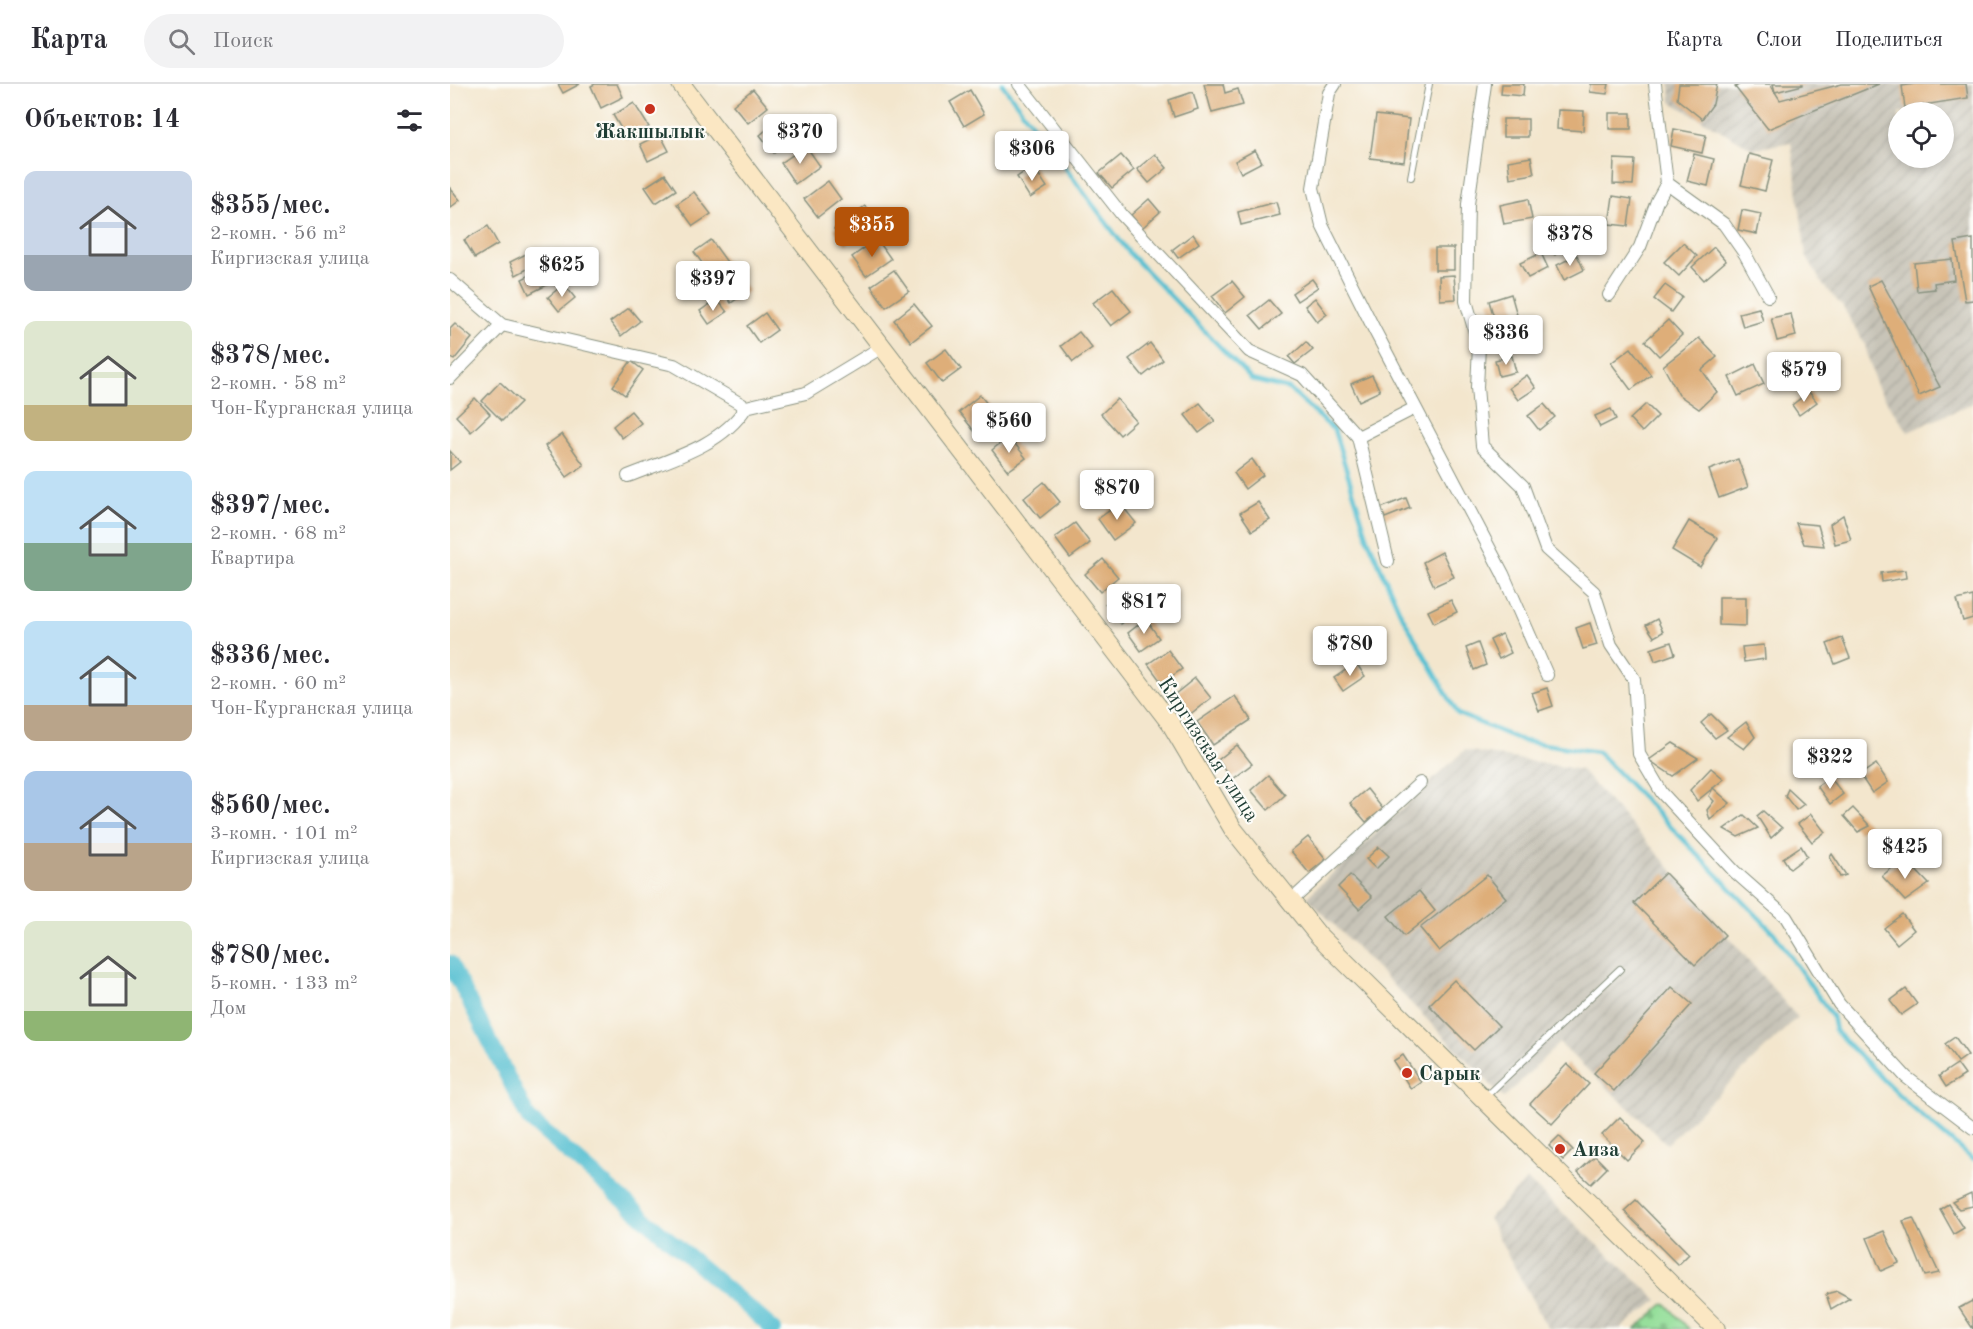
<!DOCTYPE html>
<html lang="ru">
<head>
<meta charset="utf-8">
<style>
  :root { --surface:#fff; --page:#f2f2f3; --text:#2b2b33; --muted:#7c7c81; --line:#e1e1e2; --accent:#b45309 }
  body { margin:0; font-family:"Old Standard TT",serif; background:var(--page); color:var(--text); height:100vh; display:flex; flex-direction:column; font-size:22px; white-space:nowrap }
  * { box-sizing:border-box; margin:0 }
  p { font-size:20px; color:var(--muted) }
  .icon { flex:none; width:33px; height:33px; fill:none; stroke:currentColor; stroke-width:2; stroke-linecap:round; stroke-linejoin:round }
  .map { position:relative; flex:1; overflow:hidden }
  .details { display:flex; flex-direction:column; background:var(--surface); width:450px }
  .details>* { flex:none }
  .buttons { position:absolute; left:1438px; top:18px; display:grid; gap:12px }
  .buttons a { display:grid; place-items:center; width:66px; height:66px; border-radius:50%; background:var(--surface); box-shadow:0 3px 9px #0003; font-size:30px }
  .price { position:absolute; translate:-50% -51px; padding:0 14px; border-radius:6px; background:#fff; color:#222; font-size:20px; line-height:39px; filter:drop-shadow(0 2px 3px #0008) }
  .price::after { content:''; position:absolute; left:50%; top:36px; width:18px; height:14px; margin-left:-9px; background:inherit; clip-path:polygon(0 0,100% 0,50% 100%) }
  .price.on { background:var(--accent); color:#fff }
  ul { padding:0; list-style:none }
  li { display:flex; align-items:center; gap:18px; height:150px; padding:0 24px }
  li span { display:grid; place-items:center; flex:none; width:168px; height:120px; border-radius:12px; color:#555 }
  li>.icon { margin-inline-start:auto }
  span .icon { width:72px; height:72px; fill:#fffc; stroke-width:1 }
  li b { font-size:26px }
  h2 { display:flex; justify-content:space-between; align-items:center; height:72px; padding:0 24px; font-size:26px }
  header { display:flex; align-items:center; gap:36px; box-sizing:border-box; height:84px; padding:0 30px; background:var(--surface); border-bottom:2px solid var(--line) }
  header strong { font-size:28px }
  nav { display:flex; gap:33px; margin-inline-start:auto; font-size:21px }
  .search { width:420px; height:54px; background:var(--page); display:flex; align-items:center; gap:15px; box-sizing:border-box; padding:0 21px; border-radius:33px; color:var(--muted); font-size:22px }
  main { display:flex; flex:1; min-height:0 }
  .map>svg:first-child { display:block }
  .industrial { fill:url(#industrial-furrows); fill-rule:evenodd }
  .cemetery { fill:url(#cemetery-stones); stroke:#5a8e68; stroke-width:1.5 }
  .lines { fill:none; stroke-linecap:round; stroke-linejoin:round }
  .stream { stroke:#56c0d2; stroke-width:4.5 }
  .canal { stroke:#56c0d2; stroke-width:16 }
  .building { fill:#deae79 }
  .service-casing { stroke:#899280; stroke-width:8 }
  .minor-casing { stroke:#899280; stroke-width:14 }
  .secondary-casing { stroke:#899280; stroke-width:20 }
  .service { stroke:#fff; stroke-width:6 }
  .minor { stroke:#fff; stroke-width:12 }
  .secondary { stroke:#fbe7c3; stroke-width:18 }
  .poi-dot { fill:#c8321e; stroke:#fdfcf7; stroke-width:2 }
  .labels { text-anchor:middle; stroke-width:4.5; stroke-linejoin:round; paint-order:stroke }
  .poi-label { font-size:21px; font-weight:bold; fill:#1f3d34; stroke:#fdfcf7; text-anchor:start }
  .street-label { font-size:21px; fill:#1f3d34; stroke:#fdfcf7 }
</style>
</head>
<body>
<header>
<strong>Карта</strong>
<div class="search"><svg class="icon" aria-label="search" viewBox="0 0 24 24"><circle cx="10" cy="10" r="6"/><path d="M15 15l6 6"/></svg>Поиск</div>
<nav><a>Карта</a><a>Слои</a><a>Поделиться</a></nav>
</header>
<main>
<section class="details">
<h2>Объектов: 14<svg class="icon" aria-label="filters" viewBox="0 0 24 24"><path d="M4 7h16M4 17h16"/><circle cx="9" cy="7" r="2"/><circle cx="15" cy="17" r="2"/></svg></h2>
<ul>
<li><span style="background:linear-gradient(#c9d6e8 70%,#9aa5b1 0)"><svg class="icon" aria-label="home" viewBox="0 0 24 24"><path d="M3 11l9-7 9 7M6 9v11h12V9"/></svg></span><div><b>$355/мес.</b><p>2-комн. · 56 m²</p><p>Киргизская улица</p></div></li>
<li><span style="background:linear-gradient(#dfe7d0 70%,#c2b280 0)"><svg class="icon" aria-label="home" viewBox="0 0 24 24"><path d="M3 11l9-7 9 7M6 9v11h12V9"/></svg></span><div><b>$378/мес.</b><p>2-комн. · 58 m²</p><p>Чон-Курганская улица</p></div></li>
<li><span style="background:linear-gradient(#bfe0f5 60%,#7fa58c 0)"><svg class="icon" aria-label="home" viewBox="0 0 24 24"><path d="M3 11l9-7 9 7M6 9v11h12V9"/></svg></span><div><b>$397/мес.</b><p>2-комн. · 68 m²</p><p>Квартира</p></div></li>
<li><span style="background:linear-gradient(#bfe0f5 70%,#b9a48a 0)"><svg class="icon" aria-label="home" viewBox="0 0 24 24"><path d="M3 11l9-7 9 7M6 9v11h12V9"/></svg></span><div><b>$336/мес.</b><p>2-комн. · 60 m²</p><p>Чон-Курганская улица</p></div></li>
<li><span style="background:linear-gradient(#a9c7e8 60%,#b9a48a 0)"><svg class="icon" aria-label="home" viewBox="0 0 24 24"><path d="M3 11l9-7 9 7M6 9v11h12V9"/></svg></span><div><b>$560/мес.</b><p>3-комн. · 101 m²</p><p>Киргизская улица</p></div></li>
<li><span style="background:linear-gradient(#dfe7d0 75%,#8fb573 0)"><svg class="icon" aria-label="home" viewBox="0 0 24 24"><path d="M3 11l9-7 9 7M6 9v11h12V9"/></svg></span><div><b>$780/мес.</b><p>5-комн. · 133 m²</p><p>Дом</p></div></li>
</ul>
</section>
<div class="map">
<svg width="1523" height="1245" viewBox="0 0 1523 1245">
  <defs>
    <pattern id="industrial-furrows" width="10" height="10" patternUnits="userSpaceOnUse" patternTransform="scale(1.5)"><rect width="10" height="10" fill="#c8c4b8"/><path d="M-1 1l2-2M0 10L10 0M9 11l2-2" fill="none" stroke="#aba99f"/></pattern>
    <pattern id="cemetery-stones" width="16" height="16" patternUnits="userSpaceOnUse" patternTransform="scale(1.5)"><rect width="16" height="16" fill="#96df9b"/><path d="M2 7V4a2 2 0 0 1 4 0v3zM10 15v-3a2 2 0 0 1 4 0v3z" fill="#81c086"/></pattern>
  </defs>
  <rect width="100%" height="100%" fill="#fdfcf7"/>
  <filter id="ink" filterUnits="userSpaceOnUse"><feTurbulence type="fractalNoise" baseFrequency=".0167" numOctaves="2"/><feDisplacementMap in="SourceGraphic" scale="12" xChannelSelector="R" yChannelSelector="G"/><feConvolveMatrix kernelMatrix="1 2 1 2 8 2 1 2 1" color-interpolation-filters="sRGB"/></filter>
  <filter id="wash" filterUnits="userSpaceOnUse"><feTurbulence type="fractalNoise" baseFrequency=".008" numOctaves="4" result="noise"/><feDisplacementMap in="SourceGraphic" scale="24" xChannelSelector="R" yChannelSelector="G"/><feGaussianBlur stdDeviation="1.35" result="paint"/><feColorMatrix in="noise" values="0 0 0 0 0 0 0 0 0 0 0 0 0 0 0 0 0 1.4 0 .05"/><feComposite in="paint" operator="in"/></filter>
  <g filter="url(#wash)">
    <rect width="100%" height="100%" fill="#f3e6cd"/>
    <g class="industrial">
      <path d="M 1220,0 L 1523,0 L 1523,319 L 1458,348 L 1426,301 L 1415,261 L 1393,223 L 1373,201 L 1356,172 L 1341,58 L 1303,65 L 1221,18 ZM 1449,28 L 1494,28 L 1494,74 L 1449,74 Z"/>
      <polygon points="1015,666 1131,686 1216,779 1347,933 1217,1060 1109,959 1054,1014 857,813"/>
      <polygon points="1077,1096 1208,1216 1170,1245 1098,1245 1038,1134"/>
    </g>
    <polygon class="cemetery" points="1215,1219 1239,1245 1186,1245"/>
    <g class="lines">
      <polyline class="stream" points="552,0 680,170 802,296 839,305 884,346 918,455 950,528 1008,630 1073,657 1148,668 1324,849 1382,932 1385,947 1457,1019 1523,1076"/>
      <polyline class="canal" points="0,879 79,1035 323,1245"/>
    </g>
    <g id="blocks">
      <g class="building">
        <polygon points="108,0 130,0 113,9"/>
        <polygon points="145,0 167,0 173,13 151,24 141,2"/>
        <polygon points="754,0 773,0 775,9 788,5 793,21 762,29"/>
        <polygon points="1052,0 1074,0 1073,12 1051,10"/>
        <polygon points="1141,0 1159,0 1157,10 1140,8"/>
        <polygon points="1229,0 1267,0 1263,20 1252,35 1227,15"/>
        <polygon points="1290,0 1320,0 1330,16 1392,0 1429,0 1318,45 1285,3"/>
        <polygon points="1323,0 1353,0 1353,1 1325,8"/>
        <polygon points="1465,0 1516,0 1518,14 1455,24 1452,2"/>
        <polygon points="303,5 318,23 298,39 283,21"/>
        <polygon points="520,6 534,30 514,42 500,18"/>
        <polygon points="743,8 748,25 724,33 719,16"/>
        <polygon points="184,19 199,43 177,55 163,31"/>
        <polygon points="1108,26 1134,27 1133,47 1107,45"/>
        <rect x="1159" y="29" width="22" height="16"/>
        <polygon points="926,31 959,35 954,78 920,74"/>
        <rect x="1053" y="35" width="25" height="18"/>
        <polygon points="326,38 341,56 324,69 310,51"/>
        <polygon points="1224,45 1256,51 1252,69 1221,62"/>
        <polygon points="210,50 219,67 198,77 190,60"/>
        <polygon points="356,62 370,82 345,100 331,79"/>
        <polygon points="805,66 812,78 791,89 785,77"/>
        <polygon points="705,70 717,84 699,99 687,85"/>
        <polygon points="1244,70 1264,75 1258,102 1237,97"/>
        <polygon points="1299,70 1323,76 1315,107 1291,101"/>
        <polygon points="671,71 684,86 662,104 649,89"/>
        <polygon points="1081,73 1084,90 1060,94 1058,77"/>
        <polygon points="1164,75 1185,76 1183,101 1163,100"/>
        <polygon points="583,82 597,103 580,114 567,93"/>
        <polygon points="215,90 226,106 206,119 195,103"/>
        <polygon points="378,97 391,115 368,133 354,115"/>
        <polygon points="0,104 10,116 0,124"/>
        <polygon points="244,108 261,130 243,142 227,120"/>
        <polygon points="1163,112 1182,115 1178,142 1159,140"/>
        <polygon points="699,115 710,128 692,144 681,131"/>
        <polygon points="1078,115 1082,135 1054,140 1050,121"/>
        <polygon points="826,118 830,131 791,141 788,128"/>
        <polygon points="415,122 426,137 396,160 384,145"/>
        <polygon points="1292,126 1311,130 1307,150 1288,146"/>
        <polygon points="38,142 48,160 25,174 14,156"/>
        <polygon points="1103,145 1117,156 1105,171 1091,160"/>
        <polygon points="743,150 749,159 728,174 722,166"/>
        <polygon points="427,155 441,175 416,192 402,173"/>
        <polygon points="1523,155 1523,216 1515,217 1505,158"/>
        <polygon points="261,156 298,207 281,219 244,168"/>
        <polygon points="1233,159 1247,172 1229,192 1214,178"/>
        <polygon points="1264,163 1276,177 1254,196 1242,183"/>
        <rect x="985" y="164" width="19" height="22"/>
        <polygon points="1091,169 1098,184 1078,194 1070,179"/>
        <polygon points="76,170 83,182 66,191 60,178"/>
        <polygon points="1127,171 1134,186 1114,196 1107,181"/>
        <polygon points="1502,175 1504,196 1484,199 1485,205 1467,207 1464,179"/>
        <polygon points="100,181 107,196 79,210 72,195"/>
        <polygon points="444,186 459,207 436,223 421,202"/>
        <polygon points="1004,191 1006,215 990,216 989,192"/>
        <polygon points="862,195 868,203 847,217 842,209"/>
        <polygon points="1431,196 1490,303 1469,312 1418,202"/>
        <polygon points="782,197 795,213 775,229 762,212"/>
        <polygon points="114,200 125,214 109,227 98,213"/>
        <polygon points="1215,201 1232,213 1221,228 1204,215"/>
        <polygon points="663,204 681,227 661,242 643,219"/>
        <polygon points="1061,210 1067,231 1045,237 1039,217"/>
        <polygon points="865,214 877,230 867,238 855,222"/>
        <polygon points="267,215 277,228 259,240 250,227"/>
        <polygon points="819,216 831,230 812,245 800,231"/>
        <polygon points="464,220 482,242 461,258 444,236"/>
        <polygon points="179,224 190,237 171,252 160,238"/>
        <polygon points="1309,224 1313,237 1293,243 1289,229"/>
        <polygon points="315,229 327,246 309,259 297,242"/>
        <polygon points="1341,230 1346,252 1327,257 1321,234"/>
        <polygon points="1218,236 1232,251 1209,272 1195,257"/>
        <polygon points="5,240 22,254 4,276 0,272 0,245"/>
        <polygon points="1067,242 1071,261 1053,265 1049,245"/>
        <polygon points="629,248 642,264 623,278 611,262"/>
        <polygon points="1249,254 1267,273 1252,286 1267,308 1249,325 1229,311 1213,282"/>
        <polygon points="856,258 863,266 845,280 839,273"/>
        <polygon points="700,259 713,276 693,292 679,275"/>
        <polygon points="1181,264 1201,291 1181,306 1161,279"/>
        <polygon points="496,265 511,285 492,299 477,279"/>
        <polygon points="1062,272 1066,288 1049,292 1045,276"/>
        <polygon points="181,277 193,286 175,311 163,302"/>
        <polygon points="1305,280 1314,300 1288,312 1279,293"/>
        <polygon points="922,291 930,307 909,317 901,300"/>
        <polygon points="1077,291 1086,304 1068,316 1059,304"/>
        <polygon points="50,298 71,318 52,337 32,317"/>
        <polygon points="1359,308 1367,318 1349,331 1342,321"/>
        <polygon points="530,311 546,331 525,348 509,328"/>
        <polygon points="25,314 40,330 21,348 6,332"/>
        <polygon points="667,315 686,337 670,351 651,330"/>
        <polygon points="750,319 765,337 749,349 735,331"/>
        <polygon points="1094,320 1105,333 1089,346 1078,332"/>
        <polygon points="1196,320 1208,332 1192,348 1180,335"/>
        <polygon points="1161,325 1166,335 1150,343 1145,332"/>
        <polygon points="181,327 191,339 172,354 163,342"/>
        <polygon points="112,350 134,381 117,393 95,362"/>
        <polygon points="559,352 576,374 558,387 542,366"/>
        <polygon points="0,367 10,378 0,386"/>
        <polygon points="802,375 813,391 795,405 784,389"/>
        <polygon points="1288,375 1298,403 1269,414 1259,386"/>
        <polygon points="594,398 610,418 590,434 574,414"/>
        <polygon points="956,414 960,424 935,434 931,424"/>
        <polygon points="808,418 820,436 802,447 790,429"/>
        <polygon points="670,419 686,439 663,456 648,435"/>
        <polygon points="1393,431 1401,456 1385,460 1380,440"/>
        <polygon points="1239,437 1268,454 1250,483 1222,466"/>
        <polygon points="625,439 640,459 620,474 605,454"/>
        <polygon points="1346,439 1368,441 1374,462 1354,460"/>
        <polygon points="992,468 1004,493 984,502 973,478"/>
        <polygon points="653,475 668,493 650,508 635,490"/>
        <polygon points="1455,486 1456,494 1432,498 1431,489"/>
        <polygon points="673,505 690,526 671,540 655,520"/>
        <polygon points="1523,512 1523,534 1513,537 1507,516"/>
        <polygon points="1269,513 1296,513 1296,542 1269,541"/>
        <polygon points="1001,516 1007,528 984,539 978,527"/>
        <polygon points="696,535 709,554 691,567 678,549"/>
        <polygon points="1207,535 1213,548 1204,553 1196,541"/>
        <polygon points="1140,539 1147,561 1133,565 1126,544"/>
        <polygon points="1052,550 1061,569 1049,575 1040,556"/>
        <polygon points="1392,554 1400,574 1385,580 1377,560"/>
        <polygon points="1221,558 1225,570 1205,577 1201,565"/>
        <polygon points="1028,559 1036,581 1024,586 1016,564"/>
        <polygon points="1314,561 1315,575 1294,578 1292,563"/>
        <polygon points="718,566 732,585 712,599 698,580"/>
        <polygon points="906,579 915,592 893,607 884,594"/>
        <polygon points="745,594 761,614 739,631 724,611"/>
        <polygon points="1097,604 1103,622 1089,627 1082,609"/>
        <polygon points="785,612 801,636 763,661 747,638"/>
        <polygon points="1261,630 1277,646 1265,654 1251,639"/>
        <polygon points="1296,638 1305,653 1294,665 1277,653"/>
        <polygon points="1223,659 1248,674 1223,692 1199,676"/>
        <polygon points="787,661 802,680 782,695 768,676"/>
        <polygon points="1426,680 1438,698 1422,709 1410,691"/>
        <polygon points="1261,684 1274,695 1247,717 1240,706"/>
        <polygon points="818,691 835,711 818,726 801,706"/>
        <polygon points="1380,693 1393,710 1380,720 1367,702"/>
        <polygon points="1263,704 1280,719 1260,736 1257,726 1264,717 1259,712"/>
        <polygon points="917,705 933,725 916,738 900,719"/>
        <polygon points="1338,705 1354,720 1346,726 1335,712"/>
        <polygon points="1403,724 1420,742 1408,748 1394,732"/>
        <polygon points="1313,727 1332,744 1321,754 1307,732"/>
        <polygon points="1361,730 1375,748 1362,758 1348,740"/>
        <polygon points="1294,731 1308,744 1288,753 1274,745"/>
        <polygon points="858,753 876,775 859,789 841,767"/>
        <polygon points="1351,762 1357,772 1340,785 1333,774"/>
        <polygon points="929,763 939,772 926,785 916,775"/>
        <polygon points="1382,770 1396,791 1390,793 1380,773"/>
        <polygon points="1454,774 1479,800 1455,817 1432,792"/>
        <polygon points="1215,789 1275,851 1245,881 1184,819"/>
        <polygon points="900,791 922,813 909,825 888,803"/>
        <polygon points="1037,791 1056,814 989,867 970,844"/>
        <polygon points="969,807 985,827 954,852 938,832"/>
        <polygon points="1452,830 1464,846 1447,860 1434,844"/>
        <polygon points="1004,896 1049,942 1024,966 979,921"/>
        <polygon points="1222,903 1242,920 1164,1007 1144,989"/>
        <polygon points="1456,905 1467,920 1451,931 1440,917"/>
        <polygon points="1505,953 1518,971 1508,978 1495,960"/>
        <polygon points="953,971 971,998 961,1005 943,977"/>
        <polygon points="1117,980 1139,1000 1102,1040 1080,1020"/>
        <polygon points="1507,980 1515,991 1496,1003 1489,992"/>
        <polygon points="1170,1033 1195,1058 1177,1076 1152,1051"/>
        <polygon points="1109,1052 1123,1066 1113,1076 1099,1062"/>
        <polygon points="1145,1072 1157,1084 1141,1100 1128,1088"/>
        <polygon points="1521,1109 1523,1122 1509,1125 1502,1118"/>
        <polygon points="1186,1116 1239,1170 1228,1181 1174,1127"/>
        <polygon points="1498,1120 1514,1144 1504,1150 1490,1125"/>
        <polygon points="1463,1134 1489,1189 1475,1192 1453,1137"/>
        <polygon points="1434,1147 1449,1179 1431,1187 1417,1154"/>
        <polygon points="1387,1207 1400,1214 1381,1225 1376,1210"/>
        <polygon points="1522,1217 1523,1220 1523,1245 1509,1224"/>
      </g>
    </g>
  </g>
  <g filter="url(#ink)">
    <use href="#blocks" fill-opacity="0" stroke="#899280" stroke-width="1.5"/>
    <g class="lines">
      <defs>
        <g id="service">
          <polyline points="961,93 979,0"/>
          <polyline points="1036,1012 1170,885"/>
        </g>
        <g id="minor">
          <polyline points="569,0 672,131 799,267 852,291 908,353 938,477"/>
          <polyline points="885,0 879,9 863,104 872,141 924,245 1053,490 1097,591"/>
          <polyline points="1035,0 1018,120 1016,217 1029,262 1027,303 1032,362 1073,402 1096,465 1144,508 1161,561 1184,595 1189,670 1212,709 1285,788 1336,833 1389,920 1456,993 1523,1044"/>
          <polyline points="1205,0 1217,99 1274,140 1295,170 1318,212"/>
          <polyline points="0,196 52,241 224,281 296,323 356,309 432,263"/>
          <polyline points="1159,211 1190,163 1207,117 1217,99"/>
          <polyline points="0,294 52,241"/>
          <polyline points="908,353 965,324"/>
          <path d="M 178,392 C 218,376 272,362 296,323"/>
          <polyline points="841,817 970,699"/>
        </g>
        <polyline id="secondary" points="231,0 721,640 783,745 868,851 1266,1245"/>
      </defs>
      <use href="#service" class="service-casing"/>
      <use href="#minor" class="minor-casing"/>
      <use href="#secondary" class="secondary-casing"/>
      <use href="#service" class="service"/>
      <use href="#minor" class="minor"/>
      <use href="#secondary" class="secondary"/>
    </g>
  </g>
  <g class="poi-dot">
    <circle cx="200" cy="25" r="6"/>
    <circle cx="957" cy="989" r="6"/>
    <circle cx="1110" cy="1065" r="6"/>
  </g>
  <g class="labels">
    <g class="poi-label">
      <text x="200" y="54" text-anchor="middle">Жакшылык</text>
      <text x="969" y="996">Сарык</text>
      <text x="1122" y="1072">Аиза</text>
    </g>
    <g class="street-label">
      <text transform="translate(759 665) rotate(57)" y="7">Киргизская улица</text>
    </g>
  </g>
</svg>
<div class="buttons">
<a><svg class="icon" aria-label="locate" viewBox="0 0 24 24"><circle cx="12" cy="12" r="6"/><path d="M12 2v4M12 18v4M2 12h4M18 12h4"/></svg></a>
</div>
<b class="price" style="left:350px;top:81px">$370</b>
<b class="price" style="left:582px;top:98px">$306</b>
<b class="price on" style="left:422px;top:174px">$355</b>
<b class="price" style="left:1120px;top:183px">$378</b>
<b class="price" style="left:112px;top:214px">$625</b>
<b class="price" style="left:263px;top:228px">$397</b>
<b class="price" style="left:1056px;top:282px">$336</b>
<b class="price" style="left:1354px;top:319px">$579</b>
<b class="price" style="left:559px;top:370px">$560</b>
<b class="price" style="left:667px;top:437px">$870</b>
<b class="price" style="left:694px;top:551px">$817</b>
<b class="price" style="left:900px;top:593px">$780</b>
<b class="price" style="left:1380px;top:706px">$322</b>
<b class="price" style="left:1455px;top:796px">$425</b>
</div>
</main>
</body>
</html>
